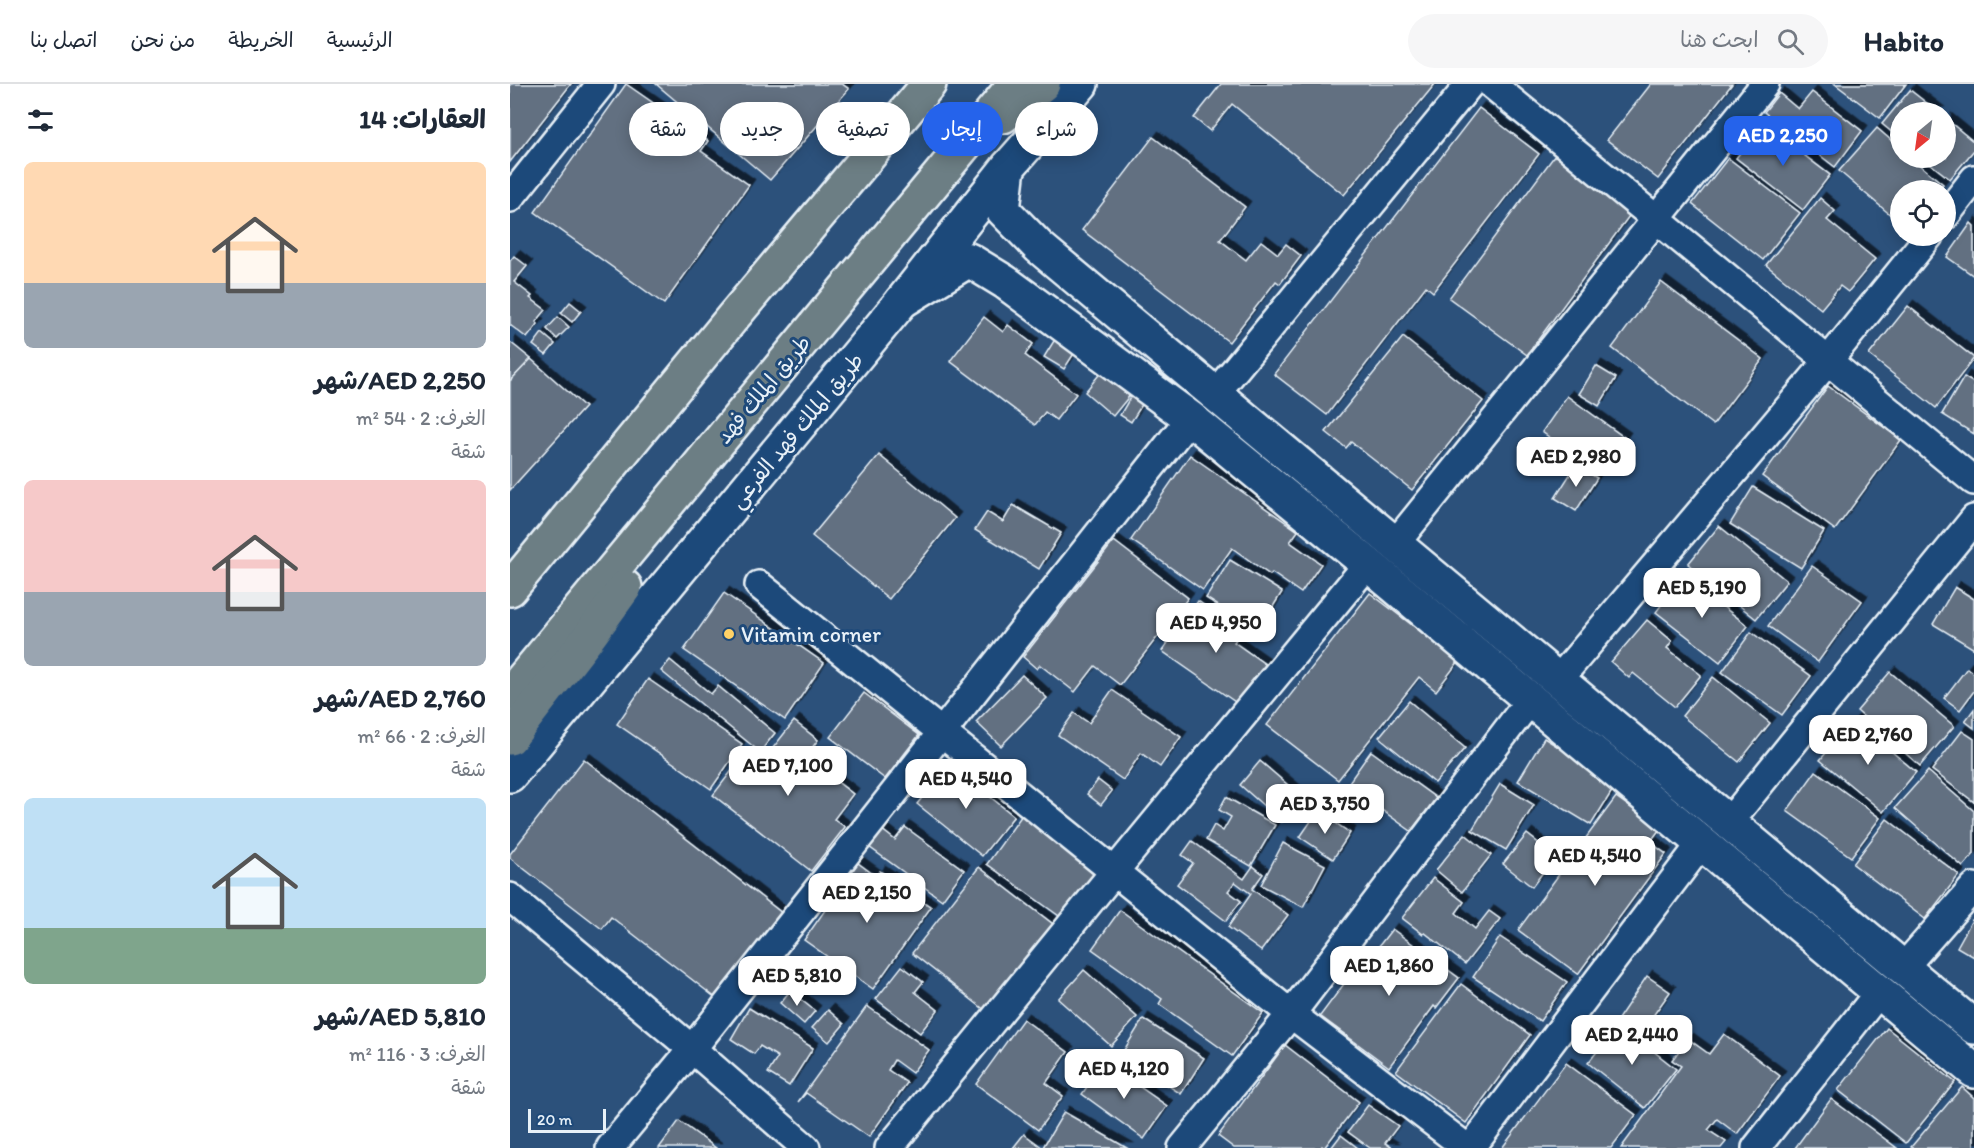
<!DOCTYPE html>
<html lang="ar">
<head>
<meta charset="utf-8">
<style>
  :root { --surface:#fff; --page:#f6f6f7; --text:#1f2937; --muted:#747a83; --line:#e0e1e3; --accent:#2563eb }
  body { margin:0; font-family:Itim,"Playpen Sans Arabic",sans-serif; background:var(--page); color:var(--text); direction:rtl; height:100vh; display:flex; flex-direction:column; font-size:22px; white-space:nowrap }
  * { box-sizing:border-box; margin:0 }
  p { font-size:20px; color:var(--muted) }
  .icon { flex:none; width:33px; height:33px; fill:none; stroke:currentColor; stroke-width:2; stroke-linecap:round; stroke-linejoin:round }
  .map { position:relative; flex:1; overflow:hidden; direction:ltr }
  .side { display:flex; flex-direction:column; background:var(--surface); width:510px }
  .side>* { flex:none }
  .banner { position:absolute; left:18px; top:18px; width:570px; height:54px; direction:rtl; display:flex; gap:12px }
  .needle { width:39px; rotate:209deg }
  .tools { position:absolute; left:1380px; top:18px; display:grid; gap:12px }
  .tools a { display:grid; place-items:center; width:66px; height:66px; border-radius:50%; background:var(--surface); box-shadow:0 3px 15px #0003; font-size:30px }
  .scale { position:absolute; left:18px; bottom:15px; width:78px; box-sizing:border-box; padding-left:6px; border:3px solid #e8f1f8; border-top:0; font-size:16px; line-height:21px; white-space:nowrap; color:#e8f1f8; -webkit-text-stroke:4px #1f4a7a; paint-order:stroke }
  .price { position:absolute; translate:-50% -51px; padding:0 14px; border-radius:12px; background:#fff; color:#222; font-size:20px; line-height:39px; filter:drop-shadow(0 2px 3px #0008) }
  .price::after { content:''; position:absolute; left:50%; top:36px; width:18px; height:14px; margin-left:-9px; background:inherit; clip-path:polygon(0 0,100% 0,50% 100%) }
  .price.active { background:var(--accent); color:#fff }
  ul { padding:0; list-style:none }
  li { display:grid; align-content:center; gap:12px; height:318px; padding:0 24px }
  li span { display:grid; place-items:center; height:186px; border-radius:9px; color:#555 }
  li>.icon { margin-inline-start:auto }
  span .icon { width:108px; height:108px; fill:#fffc; stroke-width:1 }
  li b { font-size:26px }
  h2 { display:flex; justify-content:space-between; align-items:center; height:72px; padding:0 24px; font-size:26px }
  .chip { padding:0 21px; border-radius:27px; background:var(--surface); box-shadow:0 3px 15px #0003; font-size:21px; line-height:54px }
  .chip.active { background:var(--accent); color:#fff }
  header { display:flex; align-items:center; gap:36px; box-sizing:border-box; height:84px; padding:0 30px; background:var(--surface); border-bottom:2px solid var(--line) }
  header strong { font-size:28px }
  nav { display:flex; gap:33px; margin-inline-start:auto; font-size:21px }
  .search { width:420px; height:54px; background:var(--page); display:flex; align-items:center; gap:15px; box-sizing:border-box; padding:0 21px; border-radius:33px; color:var(--muted); font-size:22px }
  main { display:flex; flex:1; min-height:0 }
  .map>svg:first-child { display:block }
  .building { fill:#626f81; stroke:#e8f1f8; stroke-width:1.5; filter:url(#shadow) }
  .lines { fill:none; stroke-linecap:round; stroke-linejoin:round }
  .street-casing { stroke:#e8f1f8; stroke-width:32 }
  .secondary-casing { stroke:#e8f1f8; stroke-width:38 }
  .highway-casing { stroke:#e8f1f8; stroke-width:38 }
  .street { stroke:#1f4a7a; stroke-width:27 }
  .secondary { stroke:#1f4a7a; stroke-width:33 }
  .highway { stroke:#6c7e84; stroke-width:33 }
  .poi-dot { fill:#ffd166; stroke:#1f4a7a; stroke-width:2 }
  .labels { text-anchor:middle; stroke-width:6; stroke-linejoin:round; paint-order:stroke }
  .street-label { font-size:22px; fill:#e8f1f8; stroke:#1f4a7a }
  .poi-label { font-size:22px; fill:#e8f1f8; stroke:#1f4a7a; text-anchor:start }
</style>
</head>
<body>
<header>
<strong>Habito</strong>
<div class="search"><svg class="icon" aria-label="search" viewBox="0 0 24 24"><circle cx="10" cy="10" r="6"/><path d="M15 15l6 6"/></svg>ابحث هنا</div>
<nav><a>الرئيسية</a><a>الخريطة</a><a>من نحن</a><a>اتصل بنا</a></nav>
</header>
<main>
<div class="map">
<svg width="1464" height="1064" viewBox="0 0 1464 1064">
  <defs>
    <filter id="shadow"><feDropShadow dx="5.5" dy="-5.5" stdDeviation="0" flood-color="#0009"/></filter>
  </defs>
  <rect width="100%" height="100%" fill="#2c517b"/>
  <filter id="ink" filterUnits="userSpaceOnUse"><feTurbulence type="fractalNoise" baseFrequency=".0167" numOctaves="2"/><feDisplacementMap in="SourceGraphic" scale="12" xChannelSelector="R" yChannelSelector="G"/><feConvolveMatrix kernelMatrix="1 2 1 2 8 2 1 2 1" color-interpolation-filters="sRGB"/></filter>
  <g filter="url(#ink)">
    <g class="building">
      <polygon points="0,0 61,0 0,78"/>
      <polygon points="116,0 198,57 191,67 239,101 154,220 25,128"/>
      <polygon points="146,0 332,0 339,5 260,96"/>
      <polygon points="711,0 925,0 834,111 722,20 700,47 684,34"/>
      <polygon points="1141,0 1222,0 1148,95 1097,56"/>
      <polygon points="1325,0 1396,0 1370,34"/>
      <polygon points="1400,6 1428,28 1390,28 1390,55 1372,40"/>
      <polygon points="1302,8 1352,47 1325,83 1254,28 1269,9 1288,25"/>
      <polygon points="969,24 1029,70 923,208 916,202 817,331 764,290"/>
      <polygon points="1436,35 1464,58 1464,66 1440,95 1413,74 1436,74"/>
      <polygon points="1253,40 1320,91 1293,126 1226,74"/>
      <polygon points="1367,44 1390,64 1390,74 1401,74 1433,100 1428,106 1390,106 1390,139 1329,87"/>
      <polygon points="643,53 735,123 710,156 736,176 751,157 768,170 776,160 791,172 770,200 766,197 719,258 572,146"/>
      <polygon points="1045,71 1122,128 1017,271 939,214"/>
      <polygon points="1218,74 1290,129 1253,176 1182,120"/>
      <polygon points="1310,114 1325,127 1317,136 1365,175 1338,208 1330,202 1311,225 1256,181"/>
      <polygon points="1461,139 1464,142 1464,192 1437,173"/>
      <polygon points="4,172 17,182 4,198 22,212 20,214 36,226 26,238 28,240 17,254 0,241 0,177"/>
      <polygon points="1151,198 1253,275 1203,341 1102,264"/>
      <polygon points="60,218 71,227 62,238 51,229"/>
      <polygon points="1398,222 1464,274 1426,324 1359,271"/>
      <polygon points="48,233 59,243 47,255 37,245"/>
      <polygon points="474,233 493,248 498,241 523,260 515,271 566,310 546,336 535,328 525,341 440,277"/>
      <polygon points="32,249 45,260 36,271 23,261"/>
      <polygon points="547,252 567,265 554,285 534,273"/>
      <polygon points="893,253 973,317 902,406 841,358 836,364 816,348"/>
      <polygon points="0,258 21,275 0,297"/>
      <polygon points="21,275 75,323 0,406 0,297"/>
      <polygon points="597,281 625,305 603,332 575,308"/>
      <polygon points="1086,282 1106,294 1089,322 1069,310"/>
      <polygon points="1454,293 1464,299 1464,350 1432,330"/>
      <polygon points="1318,302 1391,356 1325,446 1252,392"/>
      <polygon points="621,312 633,319 621,338 610,331"/>
      <polygon points="1057,312 1115,354 1090,389 1032,348"/>
      <polygon points="369,371 445,434 379,515 302,452"/>
      <polygon points="680,371 788,447 780,458 811,480 791,509 762,489 760,491 722,464 693,506 621,456"/>
      <polygon points="1066,381 1087,394 1066,427 1045,414"/>
      <polygon points="1243,403 1314,447 1291,484 1220,440"/>
      <polygon points="503,421 551,449 529,485 465,446 477,428 493,438"/>
      <polygon points="1209,442 1277,497 1246,535 1178,480"/>
      <polygon points="604,457 678,514 610,601 585,582 565,608 530,581 527,585 513,573"/>
      <polygon points="720,476 772,508 748,547 696,514"/>
      <polygon points="1302,482 1352,517 1308,578 1258,542"/>
      <polygon points="1173,492 1238,542 1210,578 1146,528"/>
      <polygon points="1445,503 1464,515 1464,565 1423,540"/>
      <polygon points="214,509 314,579 275,636 174,566"/>
      <polygon points="860,509 949,577 926,607 909,593 828,696 757,641"/>
      <polygon points="688,517 731,548 724,558 759,583 731,622 652,567"/>
      <polygon points="1137,536 1162,557 1157,564 1191,591 1165,623 1123,589 1119,594 1101,578"/>
      <polygon points="1241,548 1301,592 1272,631 1212,588"/>
      <polygon points="160,576 201,610 208,602 265,649 250,668 151,587"/>
      <polygon points="1457,584 1464,590 1464,607 1450,626 1434,614"/>
      <polygon points="1380,588 1444,642 1410,682 1347,627"/>
      <polygon points="512,591 537,614 491,662 466,638"/>
      <polygon points="1203,593 1260,639 1229,678 1172,632"/>
      <polygon points="138,595 232,660 201,705 107,640"/>
      <polygon points="602,606 671,653 650,683 631,669 613,696 548,651 564,629 579,639"/>
      <polygon points="354,609 409,651 375,695 320,653"/>
      <polygon points="899,617 955,664 925,699 869,653"/>
      <polygon points="1464,625 1464,644 1455,637"/>
      <polygon points="1344,636 1406,688 1373,728 1310,676"/>
      <polygon points="284,637 308,656 295,673 343,710 324,735 335,743 301,787 203,711 237,667 252,678"/>
      <polygon points="1452,647 1464,655 1464,718 1422,686"/>
      <polygon points="1034,654 1107,699 1081,741 1008,697"/>
      <polygon points="861,667 926,714 901,747 837,701"/>
      <polygon points="74,675 277,833 211,918 101,833 92,845 0,774 0,770"/>
      <polygon points="750,677 793,714 772,738 730,701"/>
      <polygon points="439,680 504,732 472,772 407,720"/>
      <polygon points="1306,687 1370,734 1341,773 1277,727"/>
      <polygon points="1418,687 1464,727 1464,770 1453,783 1385,724"/>
      <polygon points="588,696 602,707 591,721 577,710"/>
      <polygon points="990,700 1024,721 996,766 962,746"/>
      <polygon points="716,713 765,741 741,782 696,756 704,741 713,747 721,733 709,726"/>
      <polygon points="1106,713 1150,745 1140,758 1156,770 1068,890 1008,846"/>
      <polygon points="808,727 840,749 823,775 790,753"/>
      <polygon points="512,731 591,788 556,837 477,780"/>
      <polygon points="1377,735 1449,791 1415,835 1343,780"/>
      <polygon points="395,743 454,786 432,816 359,763 371,745 385,756"/>
      <polygon points="955,750 981,771 952,808 926,786"/>
      <polygon points="1017,750 1045,772 1022,803 993,780"/>
      <polygon points="682,757 734,795 743,782 753,790 742,805 778,831 751,867 718,843 741,810 725,798 718,807 731,817 716,837 667,800 683,779 672,771"/>
      <polygon points="773,759 815,781 793,823 751,801"/>
      <polygon points="348,779 367,793 370,787 421,823 363,905 294,856"/>
      <polygon points="469,783 543,840 476,927 402,869"/>
      <polygon points="923,794 954,818 946,829 965,845 979,827 990,835 955,880 915,849 913,850 892,834"/>
      <polygon points="610,826 753,929 722,972 649,920 652,915 582,865"/>
      <polygon points="1462,836 1464,837 1464,873 1447,863"/>
      <polygon points="882,845 949,894 926,924 924,922 879,983 810,932 851,877 855,880"/>
      <polygon points="990,853 1057,898 1030,937 963,893"/>
      <polygon points="392,882 413,898 405,908 428,926 410,949 366,915"/>
      <polygon points="574,886 627,933 601,962 548,915"/>
      <polygon points="1137,892 1160,908 1130,950 1108,935"/>
      <polygon points="951,900 1020,951 956,1039 886,987"/>
      <polygon points="280,907 305,927 294,940 270,919"/>
      <polygon points="357,922 419,966 402,989 384,976 378,986 397,999 359,1053 296,1009 288,1018"/>
      <polygon points="239,924 303,964 279,1002 258,989 268,973 250,962 244,970 221,955"/>
      <polygon points="318,926 334,940 319,958 302,944"/>
      <polygon points="513,935 558,968 536,999 553,1012 528,1046 466,1000"/>
      <polygon points="633,935 694,974 671,1010 611,971"/>
      <polygon points="1109,940 1166,985 1135,1024 1078,979"/>
      <polygon points="1377,944 1445,998 1396,1059 1328,1006"/>
      <polygon points="1214,950 1270,992 1227,1050 1207,1035 1198,1046 1216,1058 1211,1064 1111,1064 1171,982 1162,976 1178,955 1199,970"/>
      <polygon points="775,961 849,1018 814,1064 812,1062 811,1064 724,1064 708,1052"/>
      <polygon points="594,978 657,1022 634,1055 572,1010"/>
      <polygon points="1056,979 1126,1031 1101,1064 992,1064"/>
      <polygon points="1452,1003 1464,1014 1464,1064 1403,1064 1401,1063"/>
      <polygon points="1321,1015 1387,1064 1285,1064"/>
      <polygon points="858,1021 888,1042 875,1059 883,1064 860,1064 838,1048"/>
      <polygon points="554,1028 617,1064 533,1063"/>
      <polygon points="169,1037 206,1064 149,1064"/>
      <polygon points="514,1050 533,1064 503,1064"/>
      <polygon points="831,1051 848,1064 821,1064"/>
    </g>
    <g class="lines">
      <defs>
        <g id="street">
          <path d="M 981,0 C 1143,131 1303,265 1464,397"/>
          <polyline points="0,114 91,0"/>
          <polyline points="1436,131 1464,95"/>
          <polyline points="705,310 960,0"/>
          <polyline points="885,460 1255,0"/>
          <polyline points="249,501 781,930 957,1064"/>
          <polyline points="1048,596 1318,277 1419,152"/>
          <polyline points="1219,738 1464,435"/>
          <polyline points="0,813 182,965 296,1064"/>
          <polyline points="1393,884 1464,803"/>
          <polyline points="100,1064 182,965 680,334"/>
          <polyline points="379,1064 604,788 857,481"/>
          <polyline points="672,1064 781,930 1020,616"/>
          <polyline points="961,1064 1191,760"/>
          <polyline points="1246,1064 1369,908"/>
        </g>
        <g id="secondary">
          <polyline points="498,83 493,126 529,163 1464,943"/>
          <polyline points="392,217 459,176 495,198 680,334 870,490 1464,987"/>
          <polyline points="0,691 392,217 498,83 571,0"/>
        </g>
        <g id="highway">
          <polyline points="493,32 533,0"/>
          <polyline points="0,505 223,233 419,0"/>
          <polyline points="0,610 505,0"/>
          <polyline points="0,654 81,550 115,503"/>
        </g>
      </defs>
      <use href="#street" class="street-casing"/>
      <use href="#secondary" class="secondary-casing"/>
      <use href="#highway" class="highway-casing"/>
      <use href="#street" class="street"/>
      <use href="#secondary" class="secondary"/>
      <use href="#highway" class="highway"/>
    </g>
  </g>
  <circle class="poi-dot" cx="219" cy="550" r="6"/>
  <g class="labels">
    <g class="street-label">
      <text transform="translate(253 305) rotate(-50)" y="8">طريق الملك فهد</text>
      <text transform="translate(286 346) rotate(-50)" y="8">طريق الملك فهد الفرعي</text>
    </g>
    <g class="poi-label">
      <text x="231" y="558">Vitamin corner</text>
    </g>
  </g>
</svg>
<div class="tools">
<a><svg class="needle" viewBox="-14 -14 28 28"><path d="M0-13l5 13h-10z" fill="#e53935"/><path d="M0 13l5-13h-10z" fill="#747a83"/></svg></a>
<a><svg class="icon" aria-label="locate" viewBox="0 0 24 24"><circle cx="12" cy="12" r="6"/><path d="M12 2v4M12 18v4M2 12h4M18 12h4"/></svg></a>
</div>
<div class="scale">20 m</div>
<b class="price active" style="left:1273px;top:83px">AED 2,250</b>
<b class="price" style="left:1066px;top:404px">AED 2,980</b>
<b class="price" style="left:1192px;top:535px">AED 5,190</b>
<b class="price" style="left:706px;top:570px">AED 4,950</b>
<b class="price" style="left:1358px;top:682px">AED 2,760</b>
<b class="price" style="left:278px;top:713px">AED 7,100</b>
<b class="price" style="left:456px;top:726px">AED 4,540</b>
<b class="price" style="left:815px;top:751px">AED 3,750</b>
<b class="price" style="left:1085px;top:803px">AED 4,540</b>
<b class="price" style="left:357px;top:840px">AED 2,150</b>
<b class="price" style="left:879px;top:913px">AED 1,860</b>
<b class="price" style="left:287px;top:923px">AED 5,810</b>
<b class="price" style="left:1122px;top:982px">AED 2,440</b>
<b class="price" style="left:614px;top:1016px">AED 4,120</b>
<div class="banner">
<a class="chip">شراء</a>
<a class="chip active">إيجار</a>
<a class="chip">تصفية</a>
<a class="chip">جديد</a>
<a class="chip">شقة</a>
</div>
</div>
<section class="side">
<h2>العقارات: 14<svg class="icon" aria-label="filters" viewBox="0 0 24 24"><path d="M4 7h16M4 17h16"/><circle cx="9" cy="7" r="2"/><circle cx="15" cy="17" r="2"/></svg></h2>
<ul>
<li><span style="background:linear-gradient(#ffd9b3 65%,#9aa5b1 0)"><svg class="icon" aria-label="home" viewBox="0 0 24 24"><path d="M3 11l9-7 9 7M6 9v11h12V9"/></svg></span><div><b>AED 2,250/شهر</b><p>الغرف: 2 · 54 m²</p><p>شقة</p></div></li>
<li><span style="background:linear-gradient(#f6c9c9 60%,#9aa5b1 0)"><svg class="icon" aria-label="home" viewBox="0 0 24 24"><path d="M3 11l9-7 9 7M6 9v11h12V9"/></svg></span><div><b>AED 2,760/شهر</b><p>الغرف: 2 · 66 m²</p><p>شقة</p></div></li>
<li><span style="background:linear-gradient(#bfe0f5 70%,#7fa58c 0)"><svg class="icon" aria-label="home" viewBox="0 0 24 24"><path d="M3 11l9-7 9 7M6 9v11h12V9"/></svg></span><div><b>AED 5,810/شهر</b><p>الغرف: 3 · 116 m²</p><p>شقة</p></div></li>
</ul>
</section>
</main>
</body>
</html>
